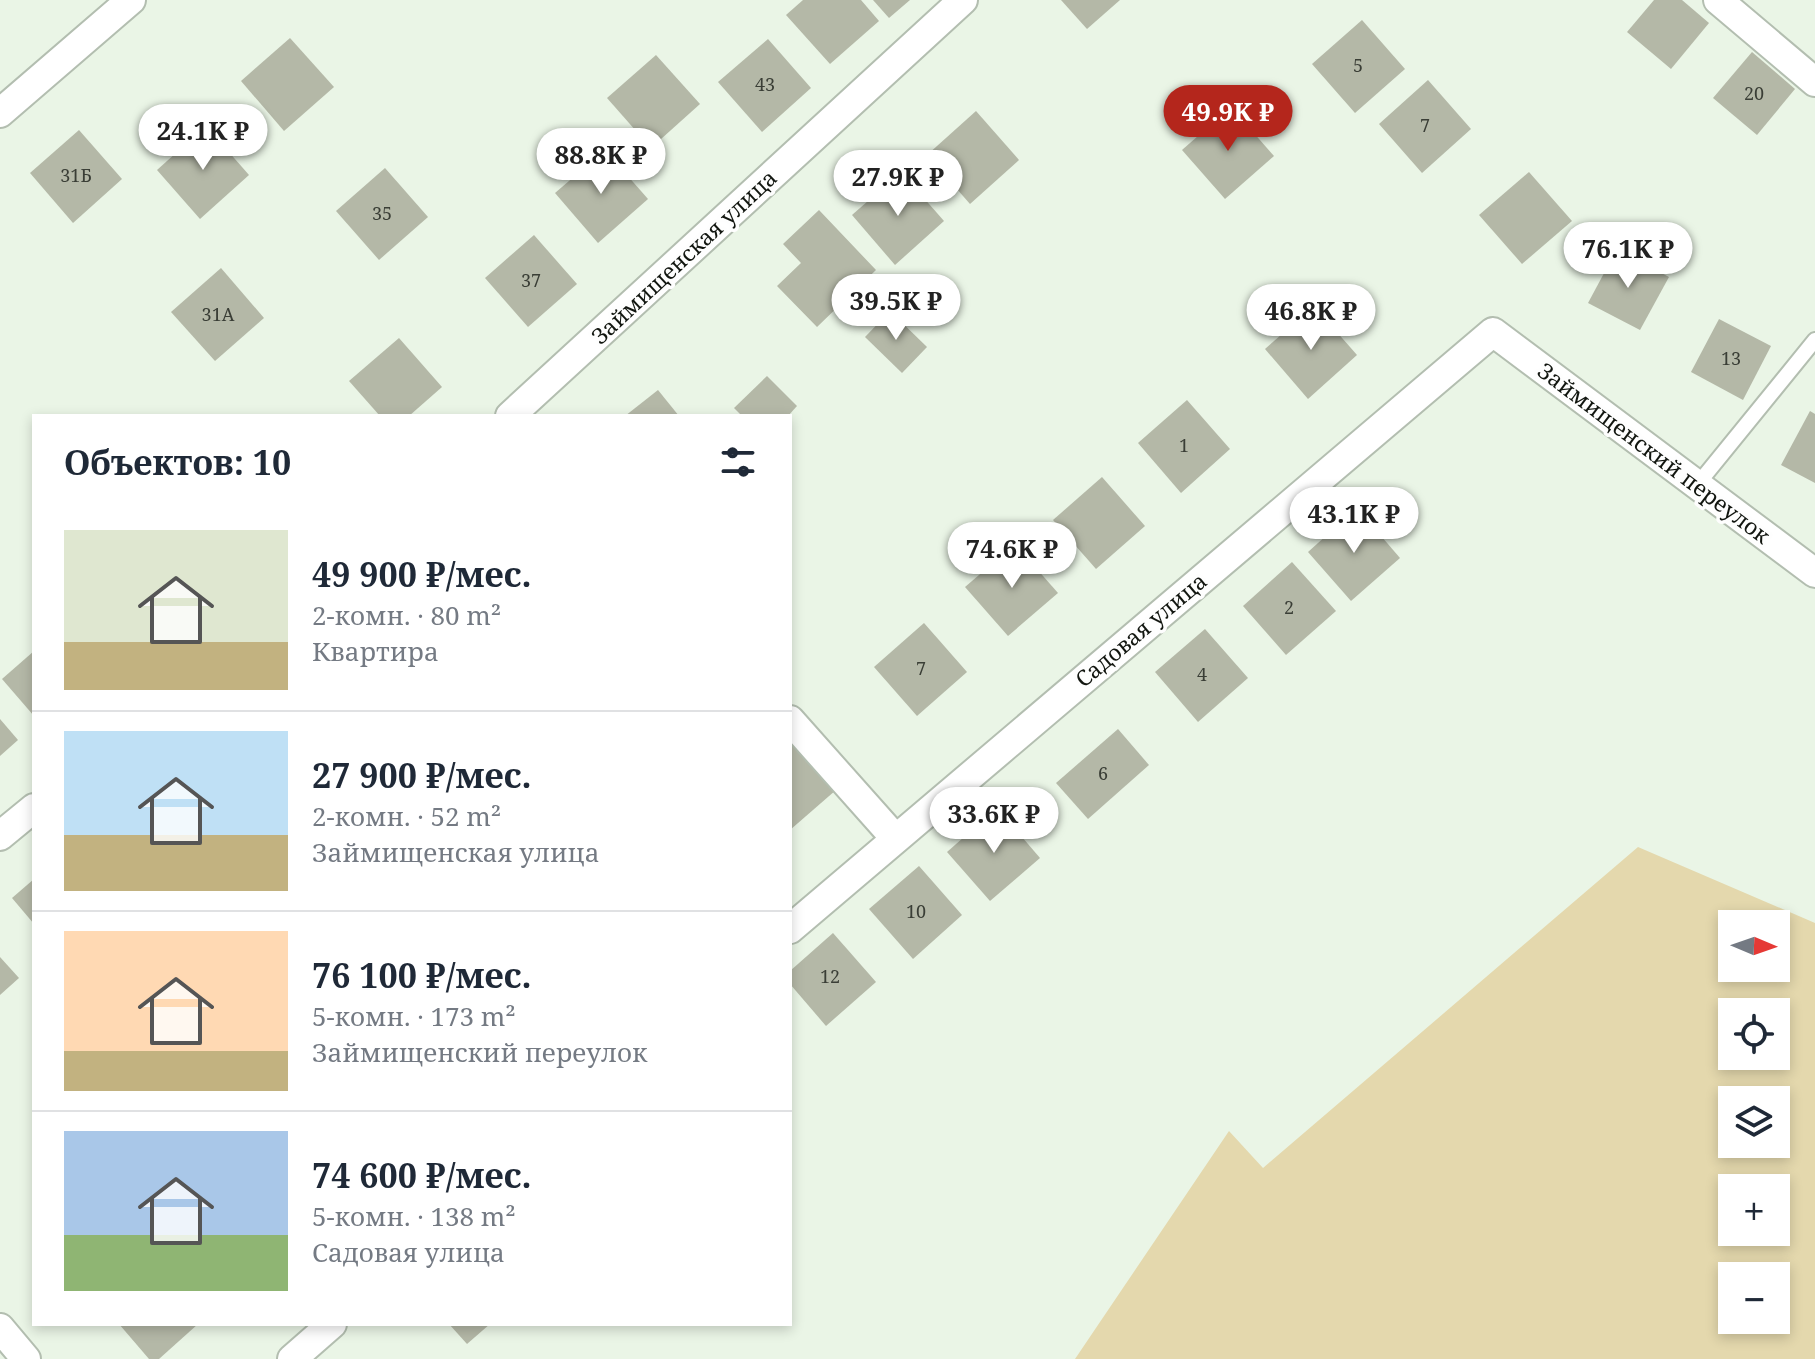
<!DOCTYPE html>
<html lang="ru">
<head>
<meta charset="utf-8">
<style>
  :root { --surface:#fff; --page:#f6f6f7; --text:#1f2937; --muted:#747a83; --line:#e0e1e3; --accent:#b4261c }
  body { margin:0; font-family:"Noto Serif",serif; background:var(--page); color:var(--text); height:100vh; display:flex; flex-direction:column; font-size:30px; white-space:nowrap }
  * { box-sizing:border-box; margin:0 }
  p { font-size:26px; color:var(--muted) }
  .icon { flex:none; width:44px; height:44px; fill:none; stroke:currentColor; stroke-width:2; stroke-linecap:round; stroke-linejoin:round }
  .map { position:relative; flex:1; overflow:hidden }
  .panel { position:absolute; left:32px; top:414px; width:760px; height:912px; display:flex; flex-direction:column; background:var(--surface); border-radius:0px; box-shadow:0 4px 12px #0003 }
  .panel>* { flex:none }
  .needle { width:52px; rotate:92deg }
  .buttons { position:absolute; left:1718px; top:910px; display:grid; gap:16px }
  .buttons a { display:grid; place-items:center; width:72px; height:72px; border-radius:0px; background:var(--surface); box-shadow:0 4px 12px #0003; font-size:40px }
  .price { position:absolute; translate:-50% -68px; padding:0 18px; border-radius:28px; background:#fff; color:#222; font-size:26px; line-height:52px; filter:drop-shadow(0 2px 4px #0008) }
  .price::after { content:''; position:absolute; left:50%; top:48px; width:24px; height:18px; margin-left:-12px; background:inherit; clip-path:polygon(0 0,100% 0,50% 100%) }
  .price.active { background:var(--accent); color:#fff }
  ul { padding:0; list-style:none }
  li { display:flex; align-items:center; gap:24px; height:200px; padding:0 32px }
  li+li { border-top:2px solid var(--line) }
  li span { display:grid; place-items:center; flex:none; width:224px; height:160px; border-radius:0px; color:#555 }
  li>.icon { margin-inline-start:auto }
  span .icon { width:96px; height:96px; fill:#fffc; stroke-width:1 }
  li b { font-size:34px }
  h2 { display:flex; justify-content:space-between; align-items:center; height:96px; padding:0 32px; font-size:34px }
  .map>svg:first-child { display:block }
  .green { fill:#e4d8ad; fill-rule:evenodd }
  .building { fill:#b4b8a7 }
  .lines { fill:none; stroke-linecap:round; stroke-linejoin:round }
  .service-casing { stroke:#b3beb0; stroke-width:18 }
  .minor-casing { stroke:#b3beb0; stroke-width:32 }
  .service { stroke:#fff; stroke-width:14 }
  .minor { stroke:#fff; stroke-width:28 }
  .labels { text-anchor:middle; stroke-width:7; stroke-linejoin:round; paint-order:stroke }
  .number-label { font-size:18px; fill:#3a3e36 }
  .street-label { font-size:22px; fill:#121610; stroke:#fefefe }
</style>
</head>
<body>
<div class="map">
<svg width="1815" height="1359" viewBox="0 0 1815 1359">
  <rect width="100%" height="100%" fill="#eaf5e6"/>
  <path class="green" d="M 1638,847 L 1815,923 L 1815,1359 L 1075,1359 L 1229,1131 L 1263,1168 ZM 1732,924 L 1776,924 L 1776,968 L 1732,968 ZM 1732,1012 L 1776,1012 L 1776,1056 L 1732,1056 ZM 1732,1100 L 1776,1100 L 1776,1144 L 1732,1144 ZM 1732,1188 L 1776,1188 L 1776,1232 L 1732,1232 ZM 1732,1276 L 1776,1276 L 1776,1320 L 1732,1320 Z"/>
  <g class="building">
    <polygon points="803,0 861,0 879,21 830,64 786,15"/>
    <polygon points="873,0 910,0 889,18"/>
    <polygon points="1061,0 1120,0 1087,29"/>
    <polygon points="1654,0 1682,0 1709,23 1671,69 1627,32"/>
    <polygon points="1362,20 1405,69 1355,113 1312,64"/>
    <polygon points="290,38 334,87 284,131 241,81"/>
    <polygon points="768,39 811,88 762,132 718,82"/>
    <polygon points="1752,52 1795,89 1757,135 1713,98"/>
    <polygon points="656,55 700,104 651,148 607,98"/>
    <polygon points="1428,80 1471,129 1422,173 1379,124"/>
    <polygon points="1231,107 1274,156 1225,199 1182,150"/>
    <polygon points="976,111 1019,160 970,204 927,155"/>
    <polygon points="206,126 249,175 200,219 157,170"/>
    <polygon points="79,130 122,179 73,223 30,173"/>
    <polygon points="605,150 648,199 598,243 555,193"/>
    <polygon points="385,168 428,217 379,260 336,211"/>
    <polygon points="901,172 944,221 895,265 852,215"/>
    <polygon points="1529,172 1572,221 1522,264 1479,215"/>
    <polygon points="819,210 876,270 817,327 777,286 801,263 783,244"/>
    <polygon points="534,235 577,284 528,327 485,278"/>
    <polygon points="1617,249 1669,277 1640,330 1588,303"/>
    <polygon points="221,268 264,318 215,361 171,312"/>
    <polygon points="1314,306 1357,355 1308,399 1265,349"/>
    <polygon points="890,311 927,347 902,373 865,337"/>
    <polygon points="1719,319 1771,346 1743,400 1691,372"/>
    <polygon points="399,338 442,387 409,416 380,416 349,381"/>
    <polygon points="767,376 797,406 788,416 742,416 734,408"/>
    <polygon points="658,390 679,416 625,416"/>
    <polygon points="1187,400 1230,449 1181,493 1138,443"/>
    <polygon points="1810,411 1815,414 1815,483 1781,465"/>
    <polygon points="1102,477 1145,526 1096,569 1053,520"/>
    <polygon points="1357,508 1400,558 1351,601 1308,552"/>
    <polygon points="1015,544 1058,593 1008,636 965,587"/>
    <polygon points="1292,562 1336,611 1286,655 1243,606"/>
    <polygon points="924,623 967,672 917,716 874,667"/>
    <polygon points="1205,629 1248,678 1198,722 1155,672"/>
    <polygon points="34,651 34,716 2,679"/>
    <polygon points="0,719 18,740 0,756"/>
    <polygon points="1118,729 1149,765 1088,819 1056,783"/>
    <polygon points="793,741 836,790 790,830 790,743"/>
    <polygon points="997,808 1040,858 990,901 947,852"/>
    <polygon points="919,866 962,915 913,959 869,909"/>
    <polygon points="34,879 34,924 12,898"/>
    <polygon points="833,933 876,982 826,1026 790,984 790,971"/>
    <polygon points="0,957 19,978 0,995"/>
    <polygon points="119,1324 198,1324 159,1359 149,1359"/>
    <polygon points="449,1324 490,1324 467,1344"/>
  </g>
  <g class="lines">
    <defs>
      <polyline id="service" points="1697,485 1815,340"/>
      <g id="minor">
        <polyline points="1718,0 1815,82"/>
        <polyline points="0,113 131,0"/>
        <polyline points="510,416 963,0"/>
        <polyline points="790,720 895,838"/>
        <polyline points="0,836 34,808"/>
        <polyline points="790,929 1493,332 1815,573"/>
        <polyline points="0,1328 26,1359"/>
        <polyline points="292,1359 332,1324"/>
      </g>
    </defs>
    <use href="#service" class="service-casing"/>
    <use href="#minor" class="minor-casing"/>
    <use href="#service" class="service"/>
    <use href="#minor" class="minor"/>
  </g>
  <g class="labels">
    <g class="number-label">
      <text x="1358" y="72">5</text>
      <text x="765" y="91">43</text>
      <text x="1754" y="100">20</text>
      <text x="1425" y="132">7</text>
      <text x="76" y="182">31Б</text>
      <text x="382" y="220">35</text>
      <text x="531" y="287">37</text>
      <text x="218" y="321">31А</text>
      <text x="1731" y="365">13</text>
      <text x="1184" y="452">1</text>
      <text x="1289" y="614">2</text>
      <text x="921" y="675">7</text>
      <text x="1202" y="681">4</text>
      <text x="1103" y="780">6</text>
      <text x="916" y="918">10</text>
      <text x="830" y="983">12</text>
    </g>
    <g class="street-label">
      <text transform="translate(684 257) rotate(-43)" y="8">Займищенская улица</text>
      <text transform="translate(1654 453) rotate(37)" y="8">Займищенский переулок</text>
      <text transform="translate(1141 630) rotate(-40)" y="8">Садовая улица</text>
    </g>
  </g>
</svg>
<div class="buttons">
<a><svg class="needle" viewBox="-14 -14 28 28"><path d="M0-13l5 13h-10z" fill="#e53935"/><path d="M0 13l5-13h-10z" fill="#747a83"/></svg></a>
<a><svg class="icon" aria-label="locate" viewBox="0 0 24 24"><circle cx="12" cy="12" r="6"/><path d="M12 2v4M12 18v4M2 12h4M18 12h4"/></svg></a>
<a><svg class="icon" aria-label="layers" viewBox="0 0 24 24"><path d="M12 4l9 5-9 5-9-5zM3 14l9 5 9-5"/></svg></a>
<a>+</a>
<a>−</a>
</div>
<b class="price active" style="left:1228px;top:153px">49.9K ₽</b>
<b class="price" style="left:203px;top:172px">24.1K ₽</b>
<b class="price" style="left:601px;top:196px">88.8K ₽</b>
<b class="price" style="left:898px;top:218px">27.9K ₽</b>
<b class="price" style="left:1628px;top:290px">76.1K ₽</b>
<b class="price" style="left:896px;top:342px">39.5K ₽</b>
<b class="price" style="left:1311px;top:352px">46.8K ₽</b>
<b class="price" style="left:1354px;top:555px">43.1K ₽</b>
<b class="price" style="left:1012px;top:590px">74.6K ₽</b>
<b class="price" style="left:994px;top:855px">33.6K ₽</b>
<section class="panel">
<h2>Объектов: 10<svg class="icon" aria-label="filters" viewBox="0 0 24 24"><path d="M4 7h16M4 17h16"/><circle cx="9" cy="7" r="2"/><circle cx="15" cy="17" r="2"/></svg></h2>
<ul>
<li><span style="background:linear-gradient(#dfe7d0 70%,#c2b280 0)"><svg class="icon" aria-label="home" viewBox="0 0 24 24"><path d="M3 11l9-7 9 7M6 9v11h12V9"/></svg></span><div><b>49 900 ₽/мес.</b><p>2-комн. · 80 m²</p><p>Квартира</p></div></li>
<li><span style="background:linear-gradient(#bfe0f5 65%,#c2b280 0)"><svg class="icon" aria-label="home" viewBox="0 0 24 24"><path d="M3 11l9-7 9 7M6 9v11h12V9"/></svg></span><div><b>27 900 ₽/мес.</b><p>2-комн. · 52 m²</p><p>Займищенская улица</p></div></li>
<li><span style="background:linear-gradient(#ffd9b3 75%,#c2b280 0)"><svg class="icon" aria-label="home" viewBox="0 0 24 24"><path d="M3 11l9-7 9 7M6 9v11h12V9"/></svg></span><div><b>76 100 ₽/мес.</b><p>5-комн. · 173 m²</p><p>Займищенский переулок</p></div></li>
<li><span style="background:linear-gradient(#a9c7e8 65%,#8fb573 0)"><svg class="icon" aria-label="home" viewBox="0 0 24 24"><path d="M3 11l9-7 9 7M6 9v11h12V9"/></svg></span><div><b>74 600 ₽/мес.</b><p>5-комн. · 138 m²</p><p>Садовая улица</p></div></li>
</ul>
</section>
</div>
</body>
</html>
